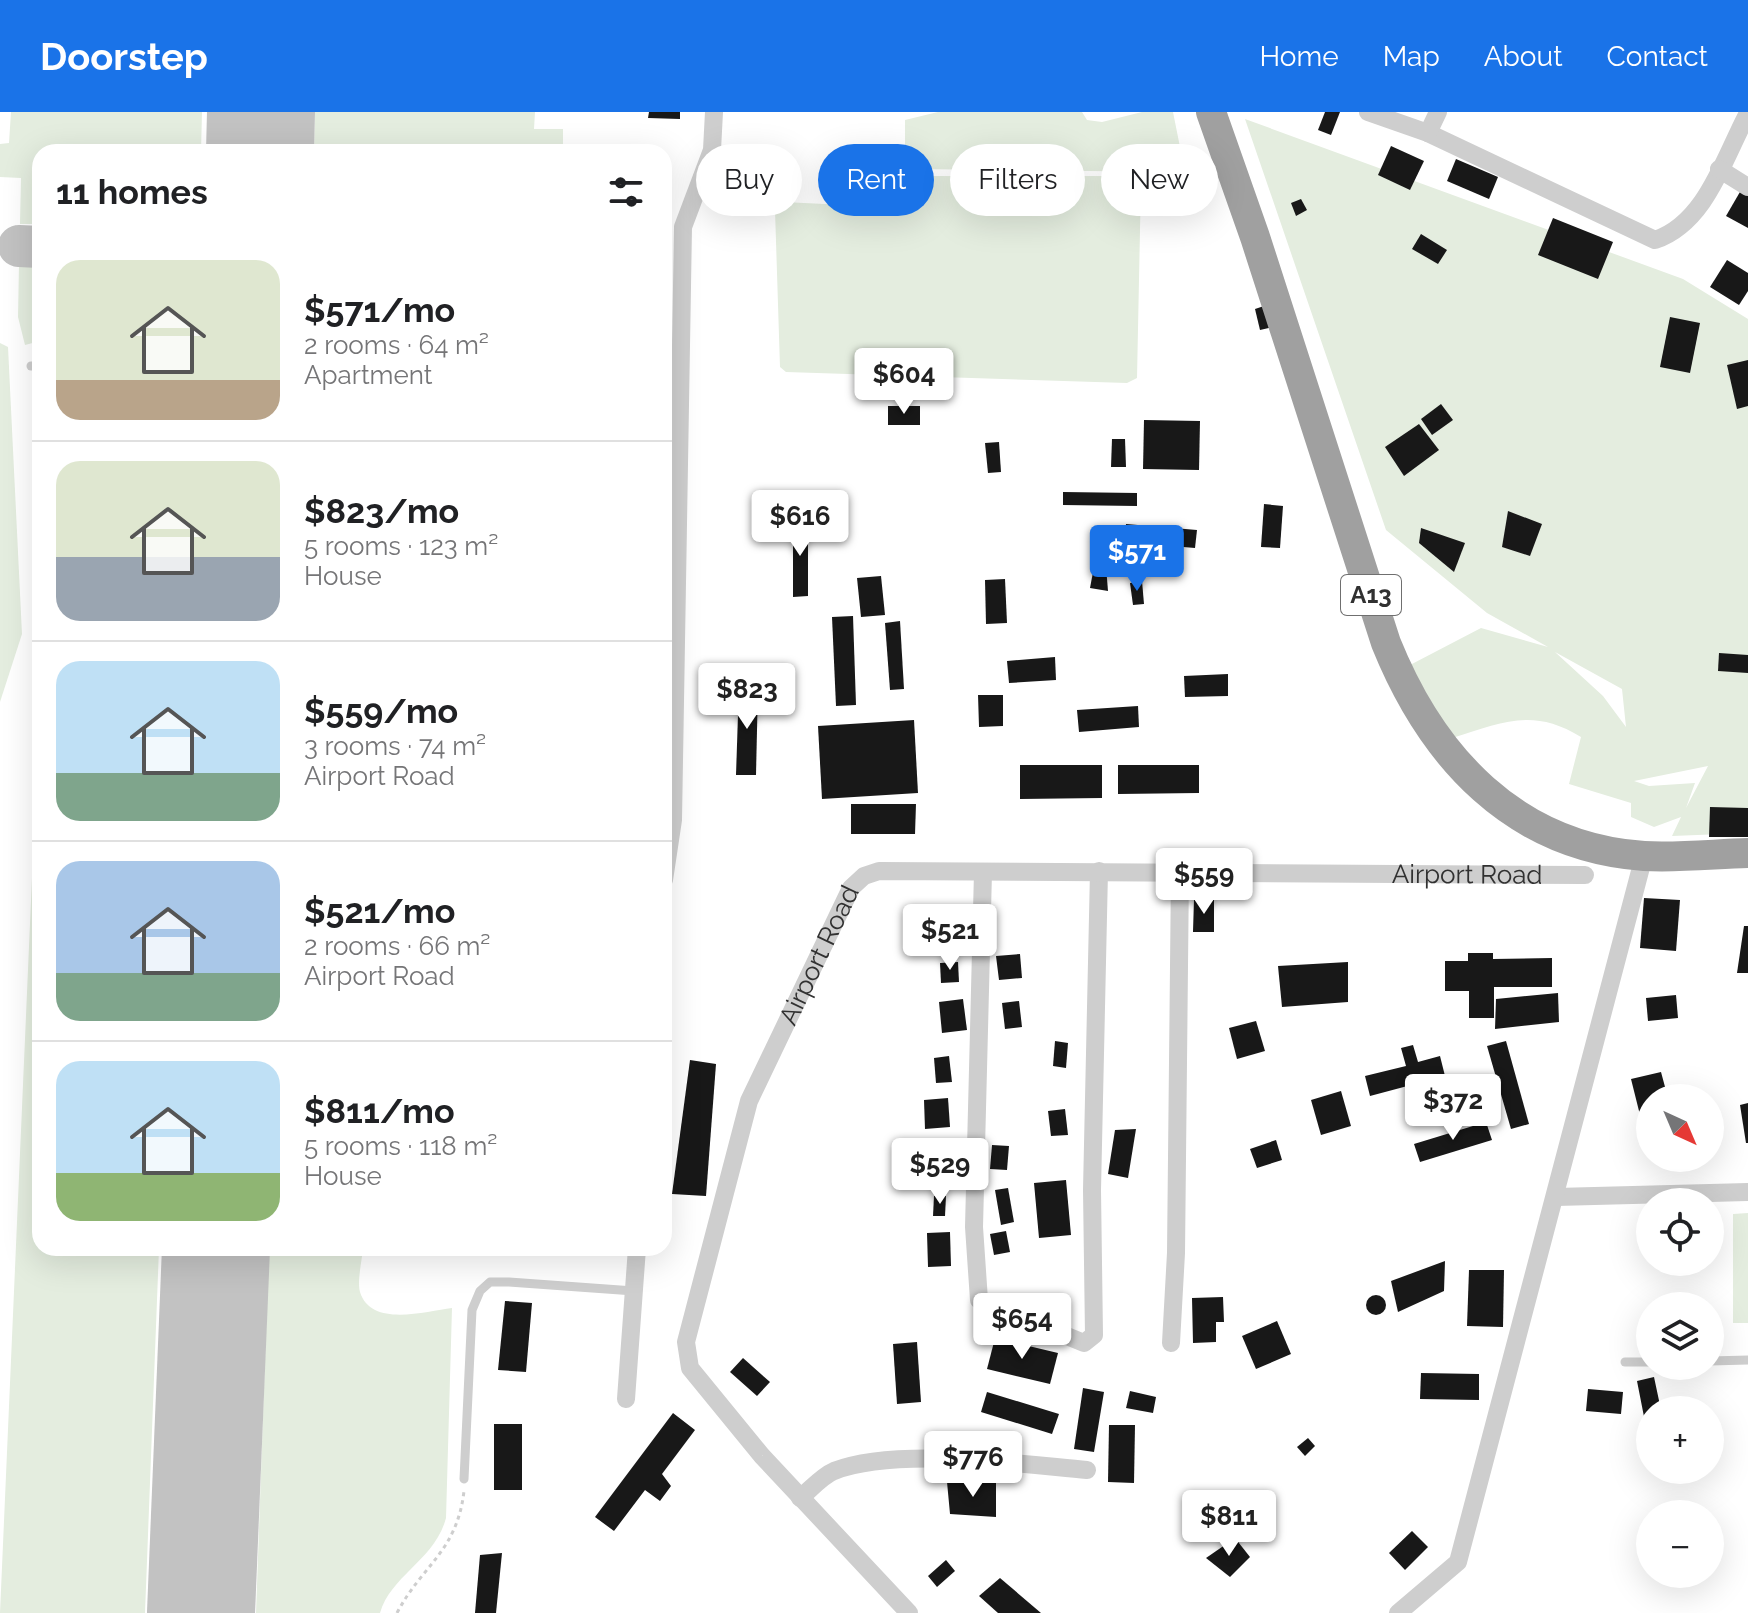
<!DOCTYPE html>
<html lang="en">
<head>
<meta charset="utf-8">
<style>
  :root { --surface:#fff; --page:#f2f2f2; --text:#202124; --muted:#757577; --line:#e0e0e0; --accent:#1a73e8 }
  body { margin:0; font-family:Raleway,sans-serif; background:var(--page); color:var(--text); height:100vh; display:flex; flex-direction:column; font-size:30px; white-space:nowrap }
  * { box-sizing:border-box; margin:0 }
  p { font-size:26px; color:var(--muted) }
  .icon { flex:none; width:44px; height:44px; fill:none; stroke:currentColor; stroke-width:2; stroke-linecap:round; stroke-linejoin:round }
  .map { position:relative; flex:1; overflow:hidden }
  .sheet { position:absolute; left:32px; top:32px; width:640px; height:1112px; display:flex; flex-direction:column; background:var(--surface); border-radius:24px; box-shadow:0 8px 32px #0002 }
  .sheet>* { flex:none }
  .guide { position:absolute; left:696px; top:32px; width:760px; height:72px; display:flex; gap:16px }
  .needle { width:52px; rotate:136deg }
  .tools { position:absolute; left:1636px; top:972px; display:grid; gap:16px }
  .tools a { display:grid; place-items:center; width:88px; height:88px; border-radius:50%; background:var(--surface); box-shadow:0 8px 32px #0002; font-size:40px }
  .price { position:absolute; translate:-50% -68px; padding:0 18px; border-radius:8px; background:#fff; color:#222; font-size:26px; line-height:52px; filter:drop-shadow(0 2px 4px #0008) }
  .price::after { content:''; position:absolute; left:50%; top:48px; width:24px; height:18px; margin-left:-12px; background:inherit; clip-path:polygon(0 0,100% 0,50% 100%) }
  .price.selected { background:var(--accent); color:#fff }
  ul { padding:0; list-style:none }
  li { display:flex; align-items:center; gap:24px; height:200px; padding:0 24px }
  li+li { border-top:2px solid var(--line) }
  li span { display:grid; place-items:center; flex:none; width:224px; height:160px; border-radius:24px; color:#555 }
  li>.icon { margin-inline-start:auto }
  span .icon { width:96px; height:96px; fill:#fffc; stroke-width:1 }
  li b { font-size:34px }
  h2 { display:flex; justify-content:space-between; align-items:center; height:96px; padding:0 24px; font-size:34px }
  .pill { padding:0 28px; border-radius:36px; background:var(--surface); box-shadow:0 8px 32px #0002; font-size:28px; line-height:72px }
  .pill.selected { background:var(--accent); color:#fff }
  header { display:flex; align-items:center; gap:48px; box-sizing:border-box; height:112px; padding:0 40px; background:var(--accent); color:#fff }
  header strong { font-size:38px }
  nav { display:flex; gap:44px; margin-inline-start:auto; font-size:28px }
  .map>svg:first-child { display:block }
  .green { fill:#e4eddf; fill-rule:evenodd }
  .lines { fill:none; stroke-linecap:round; stroke-linejoin:round }
  .taxiway { stroke:#c2c2c2; stroke-width:42 }
  .runway { stroke:#c2c2c2; stroke-width:108 }
  .building { fill:#181818 }
  .path { stroke:#cecece; stroke-width:3; stroke-dasharray:4 4; stroke-linecap:butt }
  .service { stroke:#cecece; stroke-width:9 }
  .minor { stroke:#cecece; stroke-width:18 }
  .trunk { stroke:#a0a0a0; stroke-width:30 }
  .labels { text-anchor:middle; stroke-width:8; stroke-linejoin:round; paint-order:stroke }
  .shield { fill:#fff; stroke:#6f6f6f; stroke-width:2 }
  .shield-label { font-size:24px; font-weight:bold; fill:#313131 }
  .street-label { font-size:26px; fill:#313131; stroke:#fff }
</style>
</head>
<body>
<header>
<strong>Doorstep</strong>
<nav><a>Home</a><a>Map</a><a>About</a><a>Contact</a></nav>
</header>
<div class="map">
<svg width="1748" height="1501" viewBox="0 0 1748 1501">
  <rect width="100%" height="100%" fill="#fff"/>
  <g class="green">
    <polygon points="11,0 202,0 201,40 40,40 40,112 20,112 21,66 0,65 0,32 9,31"/>
    <polygon points="315,0 535,0 534,17 563,17 563,40 314,40"/>
    <polygon points="938,0 1082,0 1087,8 1102,10 1142,0 1173,0 1184,55 1181,60 916,57 905,52 905,8"/>
    <path d="M 1245,7 L 1683,167 L 1748,207 L 1748,721 L 1672,724 L 1681,705 L 1654,715 L 1631,705 L 1631,691 L 1569,672 L 1581,625 C 1532,595 1502,611 1452,626 L 1410,553 L 1481,516 L 1548,535 L 1487,501 L 1386,418 ZM 1555,540 L 1622,577 L 1626,615 L 1603,584 ZM 1708,654 L 1686,696 L 1695,671 L 1649,674 L 1634,669 Z"/>
    <polygon points="885,64 1134,64 1141,69 1137,266 1127,271 786,260 780,255 775,98 783,90 867,94 877,83 877,68"/>
    <polygon points="19,151 40,152 40,229 25,233 18,205"/>
    <polygon points="0,231 8,235 22,522 0,590"/>
    <polygon points="40,582 40,1136 159,1136 145,1501 0,1501"/>
    <polygon points="1748,1101 1748,1211 1733,1211 1733,1102"/>
    <path d="M 269,1136 L 363,1136 C 362,1148 357,1169 360,1180 C 371,1216 426,1199 452,1196 L 446,1406 C 435,1448 391,1463 380,1501 L 256,1501 Z"/>
  </g>
  <g class="lines">
    <polyline class="taxiway" points="19,134 40,135"/>
    <g class="runway">
      <polyline points="260,40 261,0"/>
      <polyline points="201,1501 216,1136"/>
    </g>
  </g>
  <g class="building">
    <polygon points="649,0 680,0 680,7 648,6"/>
    <polygon points="1325,0 1340,0 1331,23 1318,18"/>
    <polygon points="1391,34 1424,49 1410,78 1378,63"/>
    <polygon points="1456,47 1498,65 1489,87 1447,69"/>
    <polygon points="1744,73 1748,76 1748,116 1726,104"/>
    <polygon points="1301,87 1307,98 1296,104 1291,91"/>
    <polygon points="1553,106 1613,130 1598,167 1538,143"/>
    <polygon points="1421,122 1447,138 1438,152 1412,137"/>
    <polygon points="1727,148 1748,161 1748,179 1739,193 1710,175"/>
    <polygon points="1270,192 1277,214 1260,218 1255,197"/>
    <polygon points="1670,205 1700,211 1690,261 1660,255"/>
    <polygon points="1748,248 1748,294 1737,297 1727,253"/>
    <polygon points="1441,292 1453,308 1432,323 1421,307"/>
    <rect x="888" y="294" width="32" height="19"/>
    <polygon points="1144,308 1200,309 1199,358 1143,357"/>
    <polygon points="1419,312 1439,338 1404,364 1385,335"/>
    <polygon points="1112,327 1125,327 1126,355 1111,355"/>
    <polygon points="999,330 1001,360 988,361 985,331"/>
    <polygon points="1063,380 1137,381 1137,394 1063,393"/>
    <polygon points="1264,392 1283,394 1280,436 1261,435"/>
    <polygon points="1508,399 1542,412 1530,444 1502,435"/>
    <polygon points="793,408 808,408 808,484 793,485"/>
    <polygon points="1126,412 1197,418 1195,436 1125,430"/>
    <polygon points="1421,416 1465,431 1454,460 1419,431"/>
    <polygon points="1106,454 1108,479 1090,476 1094,455"/>
    <polygon points="881,464 885,503 861,505 857,466"/>
    <polygon points="1005,467 1007,511 986,512 985,468"/>
    <polygon points="1142,469 1144,492 1133,493 1130,471"/>
    <polygon points="853,504 856,593 836,594 832,505"/>
    <polygon points="900,509 904,577 890,578 885,511"/>
    <polygon points="1719,541 1748,543 1748,561 1718,559"/>
    <polygon points="1055,545 1056,568 1009,571 1007,549"/>
    <polygon points="1228,562 1228,584 1185,585 1184,564"/>
    <polygon points="739,573 758,574 756,663 736,663"/>
    <polygon points="978,583 1003,583 1003,614 979,615"/>
    <polygon points="1138,594 1139,615 1079,620 1077,598"/>
    <polygon points="914,608 918,681 822,687 818,614"/>
    <polygon points="1020,653 1102,653 1102,686 1020,687"/>
    <polygon points="1118,653 1199,653 1199,681 1118,682"/>
    <polygon points="851,692 916,692 915,722 851,722"/>
    <polygon points="1710,695 1748,696 1748,725 1709,725"/>
    <polygon points="1644,786 1680,788 1676,839 1640,836"/>
    <polygon points="1194,787 1214,787 1214,820 1193,820"/>
    <polygon points="938,795 953,795 954,831 939,831"/>
    <polygon points="1744,814 1748,814 1748,861 1737,861"/>
    <polygon points="1468,841 1493,841 1493,847 1552,846 1552,875 1494,875 1494,906 1469,906 1469,879 1445,879 1445,849 1468,849"/>
    <polygon points="1020,842 1022,866 999,868 996,844"/>
    <polygon points="958,850 959,870 941,871 940,851"/>
    <polygon points="1348,850 1348,890 1282,895 1278,854"/>
    <polygon points="1558,881 1559,910 1495,917 1496,887"/>
    <polygon points="1676,883 1678,906 1648,909 1646,886"/>
    <polygon points="963,887 967,918 942,921 939,890"/>
    <polygon points="1019,889 1022,915 1005,917 1002,891"/>
    <polygon points="1256,909 1265,939 1237,947 1229,916"/>
    <polygon points="1055,929 1068,931 1066,956 1053,954"/>
    <polygon points="1506,929 1529,1012 1511,1017 1487,934"/>
    <polygon points="1413,933 1418,950 1440,944 1445,964 1370,984 1365,964 1406,954 1401,936"/>
    <polygon points="949,944 952,970 936,971 934,946"/>
    <polygon points="690,948 716,952 706,1084 672,1082"/>
    <polygon points="1661,960 1668,986 1650,986 1650,1009 1642,1011 1631,967"/>
    <polygon points="1341,979 1351,1014 1321,1023 1311,988"/>
    <polygon points="948,986 950,1015 925,1017 924,988"/>
    <polygon points="1748,991 1748,1031 1746,1031 1740,993"/>
    <polygon points="1065,997 1068,1023 1051,1024 1048,999"/>
    <polygon points="1486,1010 1492,1028 1420,1050 1414,1032"/>
    <polygon points="1136,1017 1128,1066 1108,1062 1115,1018"/>
    <polygon points="1276,1028 1282,1048 1257,1056 1250,1037"/>
    <polygon points="948,1032 950,1062 933,1063 931,1033"/>
    <polygon points="992,1033 1009,1034 1007,1058 990,1057"/>
    <polygon points="1066,1068 1071,1123 1039,1126 1034,1071"/>
    <polygon points="1008,1076 1014,1110 1001,1113 995,1078"/>
    <polygon points="934,1084 946,1084 945,1104 933,1104"/>
    <polygon points="1006,1119 1010,1140 994,1143 990,1122"/>
    <polygon points="950,1120 951,1154 928,1155 927,1121"/>
    <polygon points="1445,1149 1444,1179 1398,1200 1391,1169"/>
    <polygon points="1469,1158 1504,1158 1503,1215 1467,1214"/>
    <circle cx="1376" cy="1193" r="10"/>
    <polygon points="1223,1185 1224,1210 1216,1210 1216,1230 1193,1231 1192,1186"/>
    <polygon points="505,1189 532,1191 526,1260 498,1258"/>
    <polygon points="1277,1209 1291,1242 1256,1257 1242,1224"/>
    <polygon points="995,1226 1058,1241 1050,1272 987,1257"/>
    <polygon points="917,1230 921,1290 897,1292 893,1232"/>
    <polygon points="743,1246 770,1270 757,1284 730,1260"/>
    <polygon points="1421,1261 1479,1262 1479,1288 1420,1287"/>
    <polygon points="1654,1265 1661,1298 1650,1298 1647,1320 1637,1269"/>
    <polygon points="1083,1276 1104,1280 1094,1340 1074,1337"/>
    <polygon points="1588,1277 1623,1280 1621,1302 1586,1299"/>
    <polygon points="1130,1279 1156,1285 1153,1301 1126,1296"/>
    <polygon points="987,1280 1059,1302 1052,1322 981,1300"/>
    <polygon points="673,1301 695,1318 662,1362 671,1374 660,1389 645,1378 614,1419 595,1405"/>
    <rect x="494" y="1312" width="28" height="66"/>
    <polygon points="1109,1313 1135,1313 1134,1371 1108,1370"/>
    <polygon points="1308,1326 1315,1334 1305,1344 1297,1335"/>
    <polygon points="947,1370 996,1370 996,1405 950,1402"/>
    <polygon points="1258,1398 1270,1412 1257,1423 1245,1410"/>
    <polygon points="1412,1419 1428,1435 1405,1458 1389,1441"/>
    <polygon points="1235,1426 1250,1445 1230,1465 1206,1446"/>
    <polygon points="502,1441 496,1501 475,1501 480,1443"/>
    <polygon points="946,1448 955,1459 937,1475 928,1464"/>
    <polygon points="1000,1466 1041,1501 998,1501 979,1484"/>
  </g>
  <g class="lines">
    <path class="path" d="M 397,1501 C 422,1453 457,1440 464,1379"/>
    <g class="service">
      <polyline points="31,254 40,254"/>
      <polyline points="1710,1249 1748,1248"/>
      <polyline points="1625,1250 1650,1250"/>
      <polyline points="464,1367 472,1198 480,1179 490,1170 509,1170 634,1179"/>
    </g>
    <g class="minor">
      <path d="M 1368,0 L 1428,21 L 1655,128 C 1706,111 1724,46 1748,1"/>
      <polyline points="1428,21 1438,0"/>
      <polyline points="1719,57 1748,75"/>
      <polyline points="983,760 974,1115 979,1188 1084,1231 1094,1223 1092,1078 1099,759"/>
      <polyline points="664,768 673,708 683,115 712,38 714,0"/>
      <polyline points="1556,1085 1748,1080"/>
      <polyline points="1171,1231 1176,1141 1180,759"/>
      <polyline points="626,1287 637,1136"/>
      <path d="M 800,1386 C 810,1378 822,1364 834,1359 C 896,1335 1019,1352 1087,1358"/>
      <path id="s1" d="M 909,1501 L 762,1344 L 690,1256 L 686,1230 L 749,989 L 851,776 L 864,764 L 879,759 L 1585,763"/>
      <polyline points="1398,1501 1458,1450 1644,744"/>
    </g>
    <path class="trunk" d="M 1211,0 L 1255,125 L 1386,531 C 1432,645 1514,735 1644,744 C 1678,746 1714,742 1748,741"/>
  </g>
  <g class="labels">
    <rect class="shield" x="1341" y="463" width="60" height="40" rx="6"/>
    <g class="shield-label">
      <text x="1371" y="491">A13</text>
    </g>
    <g class="street-label">
      <text dy="9" stroke="none"><textPath href="#s1" startOffset="1462">Airport Road</textPath></text>
      <text dy="9" stroke="none"><textPath href="#s1" startOffset="766">Airport Road</textPath></text>
    </g>
  </g>
</svg>
<div class="tools">
<a><svg class="needle" viewBox="-14 -14 28 28"><path d="M0-13l5 13h-10z" fill="#e53935"/><path d="M0 13l5-13h-10z" fill="#757577"/></svg></a>
<a><svg class="icon" aria-label="locate" viewBox="0 0 24 24"><circle cx="12" cy="12" r="6"/><path d="M12 2v4M12 18v4M2 12h4M18 12h4"/></svg></a>
<a><svg class="icon" aria-label="layers" viewBox="0 0 24 24"><path d="M12 4l9 5-9 5-9-5zM3 14l9 5 9-5"/></svg></a>
<a>+</a>
<a>−</a>
</div>
<b class="price" style="left:904px;top:304px">$604</b>
<b class="price" style="left:800px;top:446px">$616</b>
<b class="price selected" style="left:1137px;top:481px">$571</b>
<b class="price" style="left:747px;top:619px">$823</b>
<b class="price" style="left:1204px;top:804px">$559</b>
<b class="price" style="left:950px;top:860px">$521</b>
<b class="price" style="left:1453px;top:1030px">$372</b>
<b class="price" style="left:940px;top:1094px">$529</b>
<b class="price" style="left:1022px;top:1249px">$654</b>
<b class="price" style="left:973px;top:1387px">$776</b>
<b class="price" style="left:1229px;top:1446px">$811</b>
<div class="guide">
<a class="pill">Buy</a>
<a class="pill selected">Rent</a>
<a class="pill">Filters</a>
<a class="pill">New</a>
</div>
<section class="sheet">
<h2>11 homes<svg class="icon" aria-label="filters" viewBox="0 0 24 24"><path d="M4 7h16M4 17h16"/><circle cx="9" cy="7" r="2"/><circle cx="15" cy="17" r="2"/></svg></h2>
<ul>
<li><span style="background:linear-gradient(#dfe7d0 75%,#b9a48a 0)"><svg class="icon" aria-label="home" viewBox="0 0 24 24"><path d="M3 11l9-7 9 7M6 9v11h12V9"/></svg></span><div><b>$571/mo</b><p>2 rooms · 64 m²</p><p>Apartment</p></div></li>
<li><span style="background:linear-gradient(#dfe7d0 60%,#9aa5b1 0)"><svg class="icon" aria-label="home" viewBox="0 0 24 24"><path d="M3 11l9-7 9 7M6 9v11h12V9"/></svg></span><div><b>$823/mo</b><p>5 rooms · 123 m²</p><p>House</p></div></li>
<li><span style="background:linear-gradient(#bfe0f5 70%,#7fa58c 0)"><svg class="icon" aria-label="home" viewBox="0 0 24 24"><path d="M3 11l9-7 9 7M6 9v11h12V9"/></svg></span><div><b>$559/mo</b><p>3 rooms · 74 m²</p><p>Airport Road</p></div></li>
<li><span style="background:linear-gradient(#a9c7e8 70%,#7fa58c 0)"><svg class="icon" aria-label="home" viewBox="0 0 24 24"><path d="M3 11l9-7 9 7M6 9v11h12V9"/></svg></span><div><b>$521/mo</b><p>2 rooms · 66 m²</p><p>Airport Road</p></div></li>
<li><span style="background:linear-gradient(#bfe0f5 70%,#8fb573 0)"><svg class="icon" aria-label="home" viewBox="0 0 24 24"><path d="M3 11l9-7 9 7M6 9v11h12V9"/></svg></span><div><b>$811/mo</b><p>5 rooms · 118 m²</p><p>House</p></div></li>
</ul>
</section>
</div>
</body>
</html>
